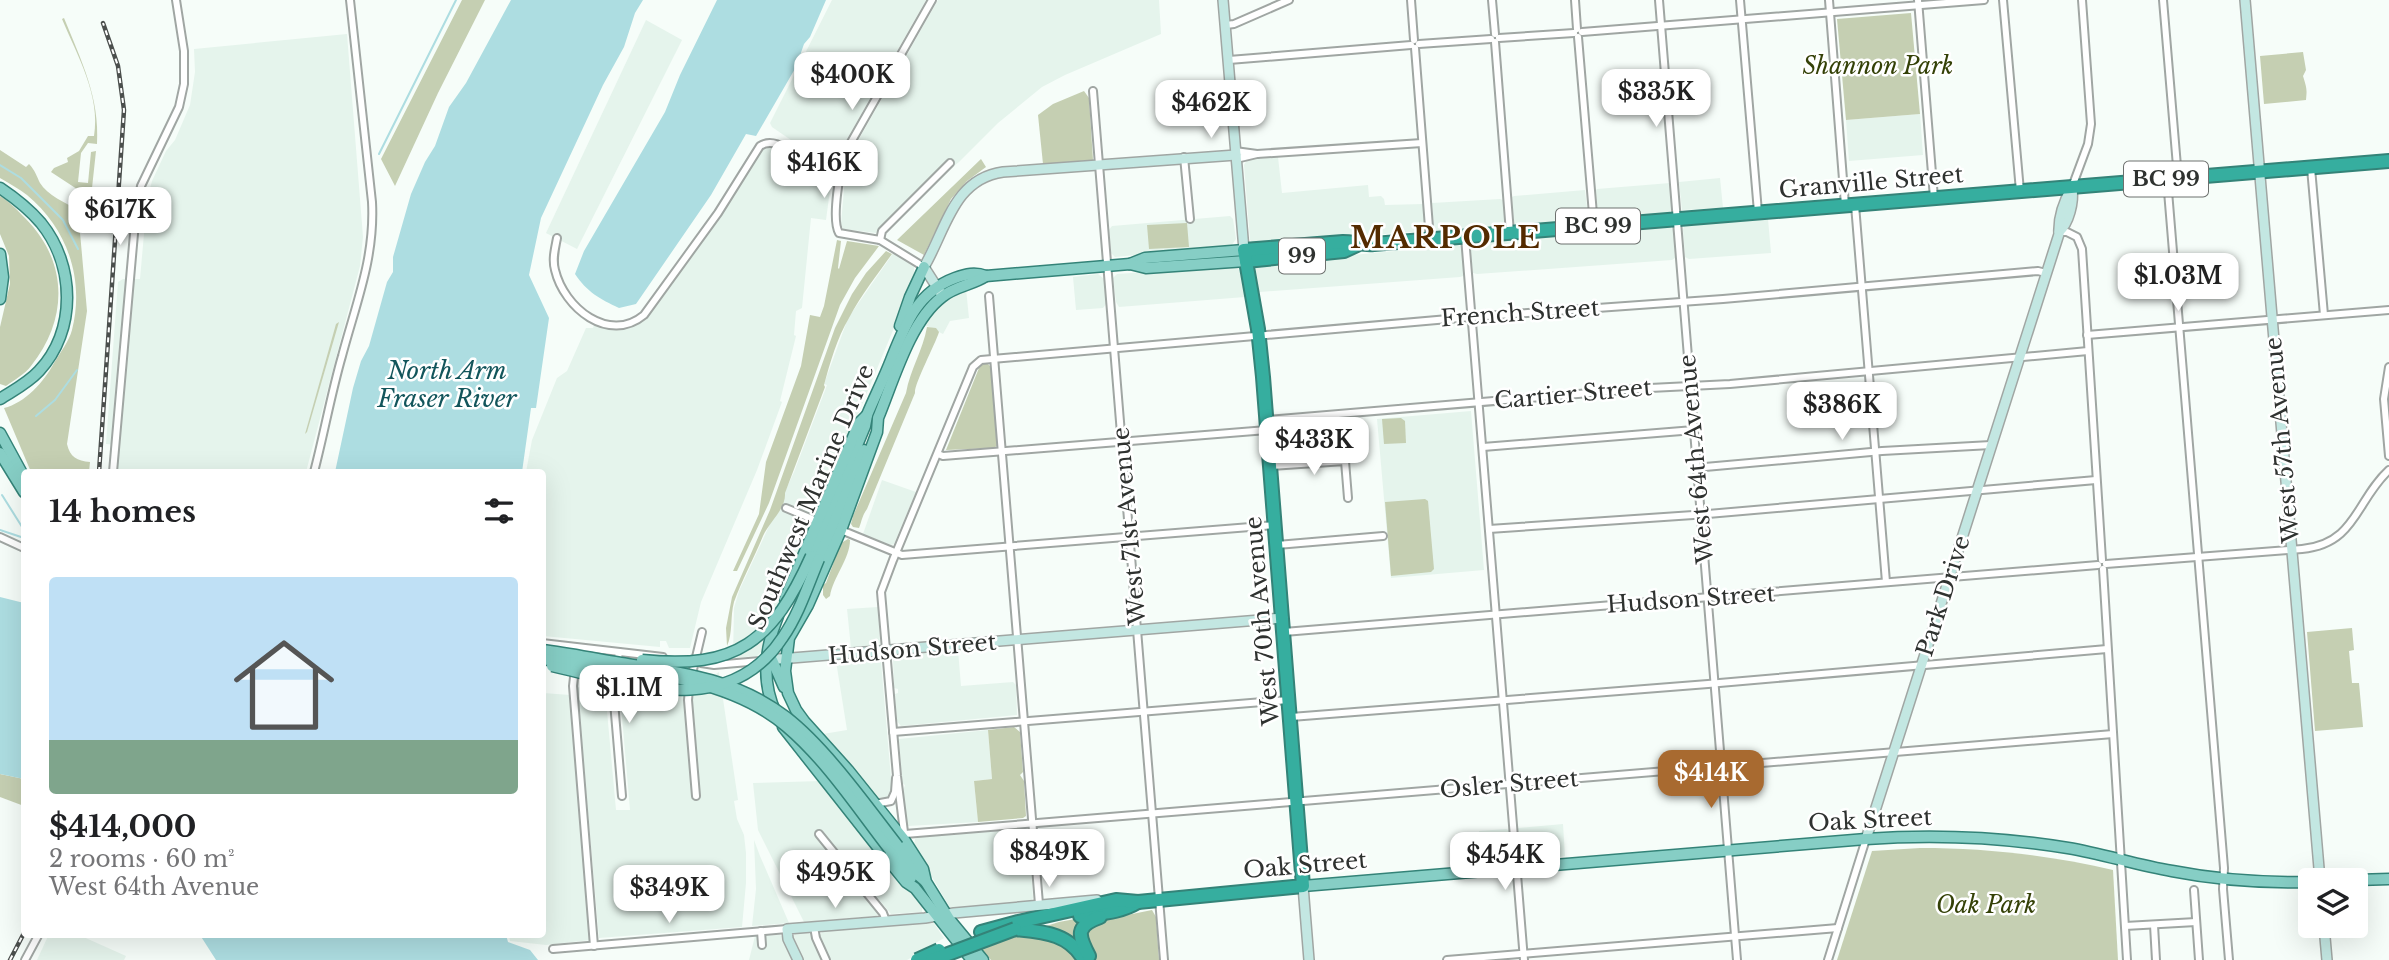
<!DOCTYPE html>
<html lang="en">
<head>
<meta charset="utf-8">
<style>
  :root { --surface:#fff; --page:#f2f2f2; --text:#202124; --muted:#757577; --line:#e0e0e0; --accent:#a86a30 }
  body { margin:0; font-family:"Libre Baskerville",serif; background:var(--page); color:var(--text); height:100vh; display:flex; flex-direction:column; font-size:26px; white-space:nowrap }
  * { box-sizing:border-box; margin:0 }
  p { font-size:23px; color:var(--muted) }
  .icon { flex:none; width:38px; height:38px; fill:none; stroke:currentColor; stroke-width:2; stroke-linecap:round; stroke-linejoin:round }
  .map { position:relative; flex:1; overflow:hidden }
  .side { position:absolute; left:21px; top:469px; width:525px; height:469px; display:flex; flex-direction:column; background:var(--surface); border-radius:7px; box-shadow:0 7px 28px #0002 }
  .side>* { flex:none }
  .tools { position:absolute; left:2298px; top:868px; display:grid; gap:14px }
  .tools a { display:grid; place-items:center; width:70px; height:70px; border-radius:7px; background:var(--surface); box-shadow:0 7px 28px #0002; font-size:35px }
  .price { position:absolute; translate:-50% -60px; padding:0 16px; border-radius:14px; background:#fff; color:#222; font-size:23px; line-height:46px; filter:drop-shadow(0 2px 4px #0008) }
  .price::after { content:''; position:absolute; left:50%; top:42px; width:21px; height:16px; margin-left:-10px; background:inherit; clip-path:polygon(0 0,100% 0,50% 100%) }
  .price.on { background:var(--accent); color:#fff }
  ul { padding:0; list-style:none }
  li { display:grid; align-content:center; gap:14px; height:371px; padding:0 28px }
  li+li { border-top:2px solid var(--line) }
  li span { display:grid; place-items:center; height:217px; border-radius:7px; color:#555 }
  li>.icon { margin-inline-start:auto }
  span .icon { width:126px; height:126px; fill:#fffc; stroke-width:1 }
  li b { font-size:30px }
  h2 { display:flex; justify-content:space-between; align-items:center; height:84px; padding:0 28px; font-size:30px }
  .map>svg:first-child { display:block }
  .built { fill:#e5f4ec }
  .green { fill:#c5cfb2 }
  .water { fill:#addde1 }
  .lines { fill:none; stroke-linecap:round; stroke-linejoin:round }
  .stream { stroke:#addde1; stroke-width:2 }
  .street-casing { stroke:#a0a6a3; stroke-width:10 }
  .secondary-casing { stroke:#a0a6a3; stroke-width:12 }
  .primary-casing { stroke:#348378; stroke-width:13 }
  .highway-casing { stroke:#348378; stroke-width:16 }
  .street { stroke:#fff; stroke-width:6 }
  .secondary { stroke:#c3e7e2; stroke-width:9 }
  .primary { stroke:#86cec5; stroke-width:10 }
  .highway { stroke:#36ae9f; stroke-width:12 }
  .rail-casing { stroke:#4b4f4d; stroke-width:4.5 }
  .rail { stroke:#fff; stroke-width:2; stroke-dasharray:5; stroke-linecap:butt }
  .primary-bridge-casing { stroke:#348378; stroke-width:13; stroke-linecap:butt }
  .highway-bridge-casing { stroke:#348378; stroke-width:16; stroke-linecap:butt }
  .primary-bridge { stroke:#86cec5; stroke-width:10 }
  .highway-bridge { stroke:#36ae9f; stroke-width:12 }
  .labels { text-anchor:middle; stroke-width:5; stroke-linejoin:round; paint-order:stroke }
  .shield { fill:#fff; stroke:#6d706e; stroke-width:2 }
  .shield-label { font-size:21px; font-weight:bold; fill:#2f3230 }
  .park-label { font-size:23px; font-style:italic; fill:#344107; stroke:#fff }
  .street-label { font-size:23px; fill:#2f3230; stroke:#fff }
  .water-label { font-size:24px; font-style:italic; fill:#12555b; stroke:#fff }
  .district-label { font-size:30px; font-weight:bold; letter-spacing:2px; fill:#542b00; stroke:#fff }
</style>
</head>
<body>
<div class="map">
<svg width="2389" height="960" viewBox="0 0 2389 960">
  <rect width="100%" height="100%" fill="#f6fdf9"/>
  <g class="built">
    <polygon points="832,0 926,0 843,146 838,158 826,162 820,160 772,127 770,123"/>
    <polygon points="938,0 1159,0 1161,34 1065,75 1042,87 998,123 959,162 950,169 943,168 876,233 843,229 841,224 845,177 851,153"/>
    <polygon points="646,20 682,40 577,249 546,233"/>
    <polygon points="347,34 363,237 360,266 306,472 117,472 119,445 106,444 118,282 123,279 140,279 147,200 152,181 166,151 175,140 190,105 195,72 194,49"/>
    <polygon points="1920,114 1923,155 1849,161 1846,120"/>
    <polygon points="769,146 806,165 820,168 817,173 832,175 826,220 811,218 802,308 796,311 794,335 796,336 780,401 782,402 757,470 701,602 690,648 669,648 666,641 660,641 660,647 543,636 542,472 526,472 532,440 557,378 567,371 586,328 593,328 594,325 608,328 634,326 645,319 722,211 761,148"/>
    <polygon points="1278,157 1282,193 1368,185 1369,197 1381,196 1384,199 1385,205 1423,204 1425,231 1254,244 1250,240 1244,165 1247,160"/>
    <polygon points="1720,178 1723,208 1682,210 1679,182"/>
    <polygon points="1670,183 1672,209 1669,213 1602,218 1598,216 1596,190 1597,189"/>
    <polygon points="1585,190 1588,216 1586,219 1518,225 1514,224 1512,197 1514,196"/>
    <polygon points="1500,199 1503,200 1505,221 1503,226 1438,232 1434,229 1432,203"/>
    <polygon points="1230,216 1233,219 1236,239 1231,246 1115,257 1111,253 1109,230 1112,226"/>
    <polygon points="1768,219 1771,253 1689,259 1685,257 1683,230 1684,226"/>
    <polygon points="1670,227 1674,230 1675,258 1672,260 1477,274 1473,273 1470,248 1474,243"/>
    <polygon points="1457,245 1461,246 1463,254 1463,276 1460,277 1260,292 1258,292 1255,275 1255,270 1259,264"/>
    <polygon points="894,252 914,267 914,280 776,611 763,650 757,656 733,658 734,608 739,591 794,472 827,385 824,384 848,318"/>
    <polygon points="1236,266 1240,272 1245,297 1119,307 1116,302 1113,278 1117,274"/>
    <polygon points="1098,274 1104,279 1106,304 1103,308 1076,310 1073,277"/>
    <polygon points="966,289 969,318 950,321 943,334 925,325 941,303"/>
    <polygon points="1471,411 1484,570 1391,578 1377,419"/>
    <polygon points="882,480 916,492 894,544 891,545 863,534"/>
    <polygon points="878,607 880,643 877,646 851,648 847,609"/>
    <polygon points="958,650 961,686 1013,682 1016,685 1017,715 901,726 897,721 895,694 898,693 898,689 894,688 893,658 898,655"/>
    <polygon points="879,657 881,662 892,790 890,798 878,801 823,734 847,730 836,661"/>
    <polygon points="719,672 738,800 734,801 737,819 744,835 746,853 746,883 742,927 599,938 577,688 582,686 605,689 616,810 630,810 620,693 681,695"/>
    <polygon points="543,693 570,695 590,940 546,945 510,941 509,935 542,934"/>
    <polygon points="988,730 992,779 974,781 978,822 908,826 905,816 903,791 905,785 902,783 899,739"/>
    <polygon points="821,781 922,907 922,912 891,914 830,841 822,841 879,914 876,916 804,922 758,830 753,783"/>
    <polygon points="1563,824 1565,856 1525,860 1521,858 1518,828"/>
    <polygon points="1026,829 1028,832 1033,898 1030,902 950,908 914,846 915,839 919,837"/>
    <polygon points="1506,829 1509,830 1510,860 1482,863 1479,831"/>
    <polygon points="754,840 760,856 789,923 752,926 756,889"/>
    <polygon points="933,922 944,938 907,960 831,960 819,936 823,931"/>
    <polygon points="807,932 810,934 823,960 802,960 792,938 795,934"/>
    <polygon points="49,934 79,935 126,956 124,960 37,960"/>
    <polygon points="780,935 784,937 795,960 749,960 755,936"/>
  </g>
  <g class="green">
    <polygon points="462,0 485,0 438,93 395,186 381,159"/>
    <polygon points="1911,13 1920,114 1846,120 1837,19"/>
    <path d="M 64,18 C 81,60 100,98 97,144 L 88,143 L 81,153 L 78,182 L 88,183 L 91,152 L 96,151 L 92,188 L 87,193 L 83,193 L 51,172 L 54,168 L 68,162 L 67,158 L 79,151 L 88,136 L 94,136 C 101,96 77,55 62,19 Z"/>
    <path d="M 2303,52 L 2306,70 L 2303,76 C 2307,89 2307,89 2306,100 L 2264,104 L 2260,56 Z"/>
    <polygon points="1084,91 1089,98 1093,160 1043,164 1038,115 1053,104"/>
    <path d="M 0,150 L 26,167 L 29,164 C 35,170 37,177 40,183 C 47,195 66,203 78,210 L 87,311 L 67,444 C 70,457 77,461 90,462 L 89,472 L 31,472 L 4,408 C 25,403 44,382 54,363 C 60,353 69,341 72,330 C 85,279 67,228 27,195 C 19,189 9,183 0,178 Z"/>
    <polygon points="981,159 986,167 967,181 951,199 924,255 897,240"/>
    <path d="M 0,196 C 10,202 17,210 25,218 C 68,261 69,318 31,366 C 25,374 14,380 6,386 L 0,384 L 0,327 L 10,284 L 9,256 L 0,234 Z"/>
    <polygon points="1187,223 1189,247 1149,249 1147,225"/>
    <polygon points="837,240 841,241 838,268 839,269 847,241 879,246 855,278 840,305 769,503 737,571 733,571 759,514 766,462 801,366 810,315 820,317 824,306"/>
    <path d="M 886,251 L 892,254 C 877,275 861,295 849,318 C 837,338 830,363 824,385 L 825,387 L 785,493 C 786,509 770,521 763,536 C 754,558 742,580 734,602 C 730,616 733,633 727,646 L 726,628 L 732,597 L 770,510 L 835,328 L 852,294 L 866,273 Z"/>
    <polygon points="339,322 307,432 305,434 336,324"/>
    <path d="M 927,327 L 936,328 L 939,332 C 935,345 914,384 915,393 L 867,509 C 862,516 862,520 859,528 L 853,527 L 851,524 L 853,516 L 906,393 C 910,370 923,350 927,327 Z"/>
    <polygon points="983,364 988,364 991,367 997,446 993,448 946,450 979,368"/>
    <polygon points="1401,418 1405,421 1406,443 1384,444 1382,419"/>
    <polygon points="1425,499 1428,501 1434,569 1431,572 1391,576 1385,502"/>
    <path d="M 848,539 L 850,540 C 850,559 833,577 830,596 L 826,599 L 823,595 L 823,585 L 826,583 L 841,543 Z"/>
    <polygon points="2352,628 2354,650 2349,651 2352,683 2359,683 2363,727 2315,731 2307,632"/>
    <polygon points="1014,727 1020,732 1023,772 1020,775 1024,781 1026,816 1023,818 978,822 974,781 992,779 988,730"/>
    <polygon points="0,774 24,779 24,806 0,797"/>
    <path d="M 1920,848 C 1986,848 2049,855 2113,870 L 2118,960 L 1837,960 L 1872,851 Z"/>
    <polygon points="1152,910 1156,917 1159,960 1094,960 1085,941 1086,927 1093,922"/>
    <polygon points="1086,917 1078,943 1043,927 1059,922"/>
    <polygon points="1021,934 1066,944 1081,960 991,960 978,945"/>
  </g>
  <g class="water">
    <polygon points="511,0 643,0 635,13 624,47 603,85 541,218 529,275 549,318 536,408 531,408 522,472 335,472 353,388 361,361 369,346 387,282 393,272 393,257 411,194 425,162 435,146 449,107 466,83"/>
    <path d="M 717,0 L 826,0 L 810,37 L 804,44 L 796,67 L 756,136 L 746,134 L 711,195 L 636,304 L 619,308 C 600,299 587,292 575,274 L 584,251 L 665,112 L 680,75 Z"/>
    <polygon points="0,597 24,603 24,779 0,774"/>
    <polygon points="200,935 506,935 508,942 530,950 538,960 216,960"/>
  </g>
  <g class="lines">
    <g class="stream">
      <polyline points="379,154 456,0"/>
      <polyline points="0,165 21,178 63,220 78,249"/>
      <polyline points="36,416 55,400 77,370"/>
      <polyline points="2,495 24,530"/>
      <polyline points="0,530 21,537"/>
    </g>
    <defs>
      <g id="street">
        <polyline points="1411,0 1414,40"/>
        <polyline points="1492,0 1495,34"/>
        <polyline points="1575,0 1577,29"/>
        <polyline points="1659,0 1737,960"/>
        <polyline points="1740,0 1758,212"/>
        <polyline points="1829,0 1845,205"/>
        <polyline points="1918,0 1934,198"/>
        <polyline points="2003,0 2020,191"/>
        <polyline points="2163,0 2178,178"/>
        <polyline points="1226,25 1234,24 1289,0"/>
        <polyline points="1582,32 1984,0"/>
        <polyline points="1578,37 1594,226"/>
        <polyline points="1499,38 1574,33"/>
        <polyline points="1495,42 1510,233"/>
        <polyline points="1419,44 1491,39"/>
        <polyline points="1415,48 1430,240"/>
        <polyline points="1229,60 1411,45"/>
        <polyline points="1093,91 1164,960"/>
        <polyline points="1235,151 1257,154"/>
        <polyline points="1184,157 1190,219"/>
        <polyline points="1236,159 1257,154 1422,143"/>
        <polyline points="2311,168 2324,315"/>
        <polyline points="2167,179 2224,868 2223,889 2229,960"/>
        <polyline points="2072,187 2088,144 2091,124 2082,0"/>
        <polyline points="1855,205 1886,582"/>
        <polyline points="2059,232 2067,232 2077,237 2082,249 2102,560"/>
        <polyline points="1465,237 1524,960"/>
        <path d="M 557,238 C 555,249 552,259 555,270 C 564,308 609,344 644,315 L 718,213 L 760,146 C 777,135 795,158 812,163 C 821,166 832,166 841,168"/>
        <polyline points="880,240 882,231 950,163"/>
        <path d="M 924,267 L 880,240 L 839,233 C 831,219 840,167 846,151 L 932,0"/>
        <polyline points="989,296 1039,904"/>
        <polyline points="2087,335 2389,310"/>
        <polyline points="2389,367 2384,399 2389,456"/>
        <polyline points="1267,420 1650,388 1730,384 2088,351"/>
        <polyline points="1483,447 1694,430"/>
        <polyline points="938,454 943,456 1267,430"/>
        <polyline points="1271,466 1345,461 1348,498"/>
        <polyline points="1697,470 1705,467 1882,451 1991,445"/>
        <polyline points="113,472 136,211 141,186 179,107 184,84 184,51 176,0"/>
        <path d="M 314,472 C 324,434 331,394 342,356 C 356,303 375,258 372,202 L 350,0"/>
        <polyline points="786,508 817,521"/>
        <polyline points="1489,529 1708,514 2096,480"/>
        <polyline points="841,530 902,555 1274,525"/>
        <polyline points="0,537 24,548"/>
        <polyline points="1277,545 1383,536"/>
        <path d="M 2106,564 L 2302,549 C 2356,544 2356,500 2389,470"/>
        <polyline points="2103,569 2127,960"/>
        <polyline points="1284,632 2098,565"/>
        <polyline points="542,643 663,657"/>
        <polyline points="619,652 613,690 622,796"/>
        <polyline points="701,663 714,665 760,661"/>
        <polyline points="575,668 573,686 594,946"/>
        <polyline points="691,678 702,632"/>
        <polyline points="689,689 688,700 696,796"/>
        <polyline points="1291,717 1708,684 2107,649"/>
        <polyline points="893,732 1288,700"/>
        <polyline points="875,804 891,801 895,792 896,778"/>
        <polyline points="819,834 883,913 886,921"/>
        <polyline points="905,834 2113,734"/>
        <polyline points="905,840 897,776 881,592 893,560 973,367 981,360 1471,317 1723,299 2038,271 2046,273"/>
        <polyline points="2194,890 2199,960"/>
        <polyline points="2154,925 2156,960"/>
        <polyline points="2125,926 2196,922"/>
        <polyline points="814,927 816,938 826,960"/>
        <polyline points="761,931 762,945"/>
        <polyline points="553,949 787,929"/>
        <polyline points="25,960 39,934"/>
        <polyline points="1447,960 1838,928"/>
        <polyline points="1828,960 1866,839"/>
      </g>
      <g id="secondary">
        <polyline points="1223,0 1244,250"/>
        <polyline points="2245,0 2320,880"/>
        <path d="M 2059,232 C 2069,223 2074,202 2072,189"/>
        <path d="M 940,292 L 924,267 C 946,230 953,179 1003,172 L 1236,155"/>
        <polyline points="767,660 1283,618"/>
        <path d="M 1866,839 L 2059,234 C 2058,218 2064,201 2072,187"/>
        <polyline points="1303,886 1309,960"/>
        <polyline points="2324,926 2327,960"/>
        <polyline points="798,960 788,939 787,929 925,918 954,913 1097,900"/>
      </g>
      <g id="primary">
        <path d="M 0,188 C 15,198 29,209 41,223 C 75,265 77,330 39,371 C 28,383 14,390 0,399"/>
        <polyline points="0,254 3,277 0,299"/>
        <polyline points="1130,264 1145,258 1244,250"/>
        <polyline points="900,326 910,297 924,267"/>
        <polyline points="0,433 24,477"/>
        <polyline points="0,453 24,492"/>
        <polyline points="811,556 865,426 867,415"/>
        <polyline points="819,559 864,450"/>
        <path d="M 785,599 L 859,423 L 867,415 C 875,396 884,378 891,360 C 905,325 917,292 955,278 C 966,274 975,272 986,276 L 1130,264 L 1146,268 L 1246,261"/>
        <polyline points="772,660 784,687"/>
        <path d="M 776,713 C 761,682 765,648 778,616"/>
        <polyline points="783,727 880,850 906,882 915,888 972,960"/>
        <polyline points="898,846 917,874 925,881"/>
        <polyline points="890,850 911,878"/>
        <polyline points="2356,880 2389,879"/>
        <path d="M 1303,886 L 1866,839 C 1934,834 2001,837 2068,848 C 2103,854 2137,865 2172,871 C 2218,880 2264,883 2310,882"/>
        <path d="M 983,960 L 949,919 L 926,882 L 923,869 L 905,841 L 848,770 L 804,721 L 796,710 L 788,693 L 785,671 L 789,638 L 808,605 L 841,530 L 877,432 L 878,418 C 893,382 910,321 942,297 C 955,286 973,285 986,276"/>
      </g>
      <g id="highway">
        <polyline points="1246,261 1344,251 1357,245"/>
        <path d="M 1080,916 C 1101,913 1120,913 1138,902"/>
        <path d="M 1015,929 C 1043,932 1069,933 1084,960"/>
        <path d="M 981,932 L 1018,922 L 1116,900 L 1138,902 L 1303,886 L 1263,377 L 1258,329 L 1244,250 L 1343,242 C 1354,242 1363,245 1374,244 L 2389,161"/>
        <path d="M 1089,956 C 1078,935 1075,926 1100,917"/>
      </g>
    </defs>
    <use href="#street" class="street-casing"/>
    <use href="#secondary" class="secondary-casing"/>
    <use href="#primary" class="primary-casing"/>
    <use href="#highway" class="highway-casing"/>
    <use href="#street" class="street"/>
    <use href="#secondary" class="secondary"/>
    <use href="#primary" class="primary"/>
    <use href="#highway" class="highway"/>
    <defs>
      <g id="rail">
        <polyline points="99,472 124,110 118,66 103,23"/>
        <polyline points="10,960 24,933"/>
      </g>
    </defs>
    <use href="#rail" class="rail-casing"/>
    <use href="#rail" class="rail"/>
    <defs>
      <g id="primary-bridge">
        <path d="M 542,650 C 569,653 595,659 621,663 C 680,672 737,679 786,717 C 826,748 866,805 898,846"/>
        <path d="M 542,659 C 622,670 725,673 787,727 C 827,761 858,809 890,850"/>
        <path d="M 642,660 C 737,670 773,641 811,556"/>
        <path d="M 552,666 C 631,684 728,721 783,637 C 799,614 808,585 819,559"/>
      </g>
      <g id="highway-bridge">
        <polyline points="917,960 939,950"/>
        <polyline points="932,960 1015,929"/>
      </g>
    </defs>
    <use href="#primary-bridge" class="primary-bridge-casing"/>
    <use href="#highway-bridge" class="highway-bridge-casing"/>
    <use href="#primary-bridge" class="primary-bridge"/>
    <use href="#highway-bridge" class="highway-bridge"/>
  </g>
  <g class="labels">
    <g class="shield">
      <rect x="2124" y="161.5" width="84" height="35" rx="5"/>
      <rect x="1556" y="208.5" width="84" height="35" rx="5"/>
      <rect x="1279" y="238.5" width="46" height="35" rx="5"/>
    </g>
    <g class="shield-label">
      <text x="2166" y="186">BC 99</text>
      <text x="1598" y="233">BC 99</text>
      <text x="1302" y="263">99</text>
    </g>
    <g class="park-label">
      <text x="1878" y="74">Shannon Park</text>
      <text x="1986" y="913">Oak Park</text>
    </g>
    <g class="street-label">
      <text transform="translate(1871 182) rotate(-5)" y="8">Granville Street</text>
      <text transform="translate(1520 313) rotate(-4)" y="8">French Street</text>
      <text transform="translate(1573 394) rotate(-5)" y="8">Cartier Street</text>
      <text transform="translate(2282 440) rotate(-95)" y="8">West 57th Avenue</text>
      <text transform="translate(1696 459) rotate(-95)" y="8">West 64th Avenue</text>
      <text transform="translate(811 497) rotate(-67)" y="8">Southwest Marine Drive</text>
      <text transform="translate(1129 526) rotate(-95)" y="8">West 71st Avenue</text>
      <text transform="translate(1943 596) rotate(-72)" y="8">Park Drive</text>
      <text transform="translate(1691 599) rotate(-4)" y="8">Hudson Street</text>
      <text transform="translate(1262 621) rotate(-95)" y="8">West 70th Avenue</text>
      <text transform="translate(912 649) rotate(-5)" y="8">Hudson Street</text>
      <text transform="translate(1509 784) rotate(-5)" y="8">Osler Street</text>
      <text transform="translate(1870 820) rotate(-3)" y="8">Oak Street</text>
      <text transform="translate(1305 865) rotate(-5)" y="8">Oak Street</text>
    </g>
    <g class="water-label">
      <text x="447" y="379">North Arm<tspan x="447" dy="28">Fraser River</tspan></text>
    </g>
    <g class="district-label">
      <text x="1446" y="248">MARPOLE</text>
    </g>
  </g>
</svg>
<div class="tools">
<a><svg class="icon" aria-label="layers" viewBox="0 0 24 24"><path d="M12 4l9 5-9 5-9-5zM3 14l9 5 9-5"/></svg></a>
</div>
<b class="price" style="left:852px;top:112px">$400K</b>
<b class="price" style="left:1656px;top:129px">$335K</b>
<b class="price" style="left:1211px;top:140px">$462K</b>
<b class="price" style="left:824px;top:200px">$416K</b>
<b class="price" style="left:120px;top:247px">$617K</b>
<b class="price" style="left:2178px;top:313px">$1.03M</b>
<b class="price" style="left:1842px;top:442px">$386K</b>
<b class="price" style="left:1314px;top:477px">$433K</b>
<b class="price" style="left:629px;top:725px">$1.1M</b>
<b class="price on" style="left:1711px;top:810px">$414K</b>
<b class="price" style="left:1049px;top:889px">$849K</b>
<b class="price" style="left:1505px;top:892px">$454K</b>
<b class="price" style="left:835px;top:910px">$495K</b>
<b class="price" style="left:669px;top:925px">$349K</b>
<section class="side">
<h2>14 homes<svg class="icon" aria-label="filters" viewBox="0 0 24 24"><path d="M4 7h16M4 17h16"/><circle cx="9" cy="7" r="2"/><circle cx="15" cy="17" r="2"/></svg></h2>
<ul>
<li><span style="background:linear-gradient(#bfe0f5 75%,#7fa58c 0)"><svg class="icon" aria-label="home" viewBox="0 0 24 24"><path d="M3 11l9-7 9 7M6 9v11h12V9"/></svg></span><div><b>$414,000</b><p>2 rooms · 60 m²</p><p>West 64th Avenue</p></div></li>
</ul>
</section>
</div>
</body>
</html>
